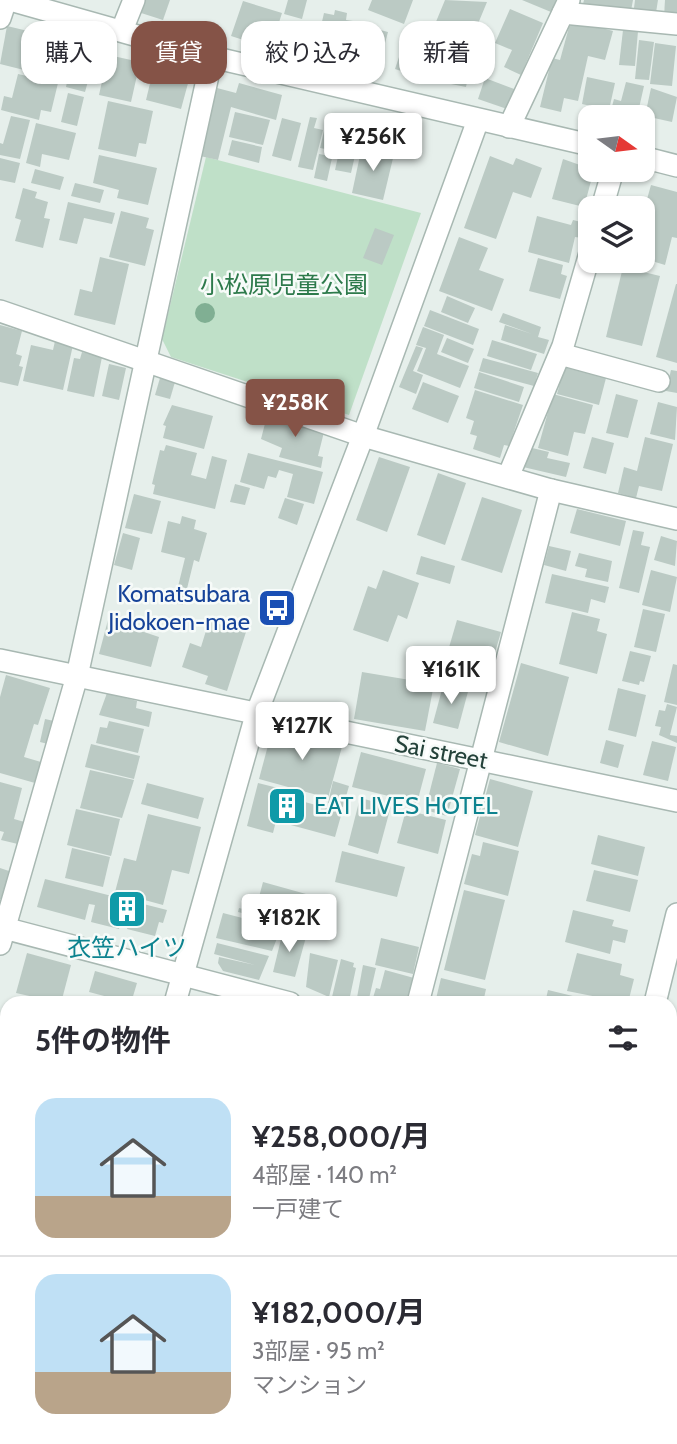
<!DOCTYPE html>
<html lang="ja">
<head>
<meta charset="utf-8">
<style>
  :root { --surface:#fff; --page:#f2f2f3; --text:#2b2b33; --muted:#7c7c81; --line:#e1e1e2; --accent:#855347 }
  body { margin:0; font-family:Cabin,"Noto Sans JP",sans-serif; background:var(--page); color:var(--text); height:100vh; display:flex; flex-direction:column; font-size:26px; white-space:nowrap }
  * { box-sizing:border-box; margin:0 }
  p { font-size:23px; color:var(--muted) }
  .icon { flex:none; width:38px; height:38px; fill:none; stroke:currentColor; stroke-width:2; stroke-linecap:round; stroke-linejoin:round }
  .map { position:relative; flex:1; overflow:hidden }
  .drawer { position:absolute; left:0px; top:996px; width:677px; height:450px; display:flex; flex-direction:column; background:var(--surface); border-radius:21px 21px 0 0; box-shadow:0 2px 5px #0004 }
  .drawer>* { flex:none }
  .banner { position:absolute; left:21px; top:21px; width:635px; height:63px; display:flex; gap:14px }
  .needle { width:46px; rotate:104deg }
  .buttons { position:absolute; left:578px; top:105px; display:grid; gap:14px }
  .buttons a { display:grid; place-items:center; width:77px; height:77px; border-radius:14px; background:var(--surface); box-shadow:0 2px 5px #0004; font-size:35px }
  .price { position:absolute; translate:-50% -60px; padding:0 16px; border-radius:7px; background:#fff; color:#222; font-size:23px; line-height:46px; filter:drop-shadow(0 2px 4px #0008) }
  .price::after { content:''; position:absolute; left:50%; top:42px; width:21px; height:16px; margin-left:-10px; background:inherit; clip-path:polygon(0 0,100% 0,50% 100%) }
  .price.on { background:var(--accent); color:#fff }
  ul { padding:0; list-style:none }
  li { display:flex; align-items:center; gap:21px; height:175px; padding:0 35px }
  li+li { border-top:2px solid var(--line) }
  li span { display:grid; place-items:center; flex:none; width:196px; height:140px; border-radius:21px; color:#555 }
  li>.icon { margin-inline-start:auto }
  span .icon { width:84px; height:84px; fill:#fffc; stroke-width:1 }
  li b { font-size:30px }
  h2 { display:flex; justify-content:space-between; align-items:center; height:84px; padding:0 35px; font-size:30px }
  .chip { padding:0 24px; border-radius:21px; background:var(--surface); box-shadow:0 2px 5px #0004; font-size:24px; line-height:63px }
  .chip.on { background:var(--accent); color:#fff }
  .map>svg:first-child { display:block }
  .green { fill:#bfe0c8 }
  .building { fill:#bbcac4 }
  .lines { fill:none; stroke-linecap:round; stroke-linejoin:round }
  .minor-casing { stroke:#a8b8b2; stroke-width:24 }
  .major-casing { stroke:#c2cac8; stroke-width:24 }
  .minor { stroke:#fff; stroke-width:21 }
  .major { stroke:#6aa596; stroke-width:21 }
  .tree { fill:#80af93 }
  .labels { text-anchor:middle; stroke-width:5; stroke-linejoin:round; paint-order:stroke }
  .park-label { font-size:24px; fill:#2d7a4b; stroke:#f7fbf9 }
  .transit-label { font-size:24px; fill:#164399; stroke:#f7fbf9; text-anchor:end }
  .street-label { font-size:24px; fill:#24423a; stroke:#f7fbf9 }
  .culture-label { font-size:24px; fill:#0d838f; stroke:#f7fbf9; text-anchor:start }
</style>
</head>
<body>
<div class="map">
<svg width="677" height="1444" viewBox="0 0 677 1444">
  <rect width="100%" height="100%" fill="#e6efeb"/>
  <g class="green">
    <polygon points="206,157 421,213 349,415 171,357 162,339"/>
    <polygon points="45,1438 358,1438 380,1444 43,1444"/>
  </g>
  <g class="building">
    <polygon points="142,0 170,0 163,20 138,12"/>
    <polygon points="288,0 307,0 302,19 284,14"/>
    <polygon points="372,0 413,0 404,24 368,10"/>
    <polygon points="445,0 487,2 475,31 464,26 458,40 433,29"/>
    <polygon points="522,0 556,0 551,12"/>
    <polygon points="584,0 633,0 630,16 582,8"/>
    <polygon points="635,0 658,0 655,19 633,16"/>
    <polygon points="665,0 677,0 677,18 664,17"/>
    <polygon points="243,1 282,13 275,35 293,40 288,54 231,36"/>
    <polygon points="510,9 543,23 521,75 504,67 512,50 495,43"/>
    <polygon points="335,10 347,13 346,20 353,21 343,59 315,52 324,13 334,15"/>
    <polygon points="576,21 613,31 605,60 588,56 578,101 564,98 561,112 540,107 552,58 560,60 569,27"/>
    <polygon points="7,26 49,36 40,74 0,64"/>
    <polygon points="365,26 388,32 379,66 356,60"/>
    <polygon points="623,30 638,31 635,66 619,65"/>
    <polygon points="407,33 431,43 419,77 395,69"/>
    <polygon points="80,37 99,42 85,92 66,87 67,82 57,79 65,48 76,51"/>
    <polygon points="639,40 654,42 649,80 635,79"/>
    <polygon points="454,41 475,45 466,87 446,83"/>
    <polygon points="655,43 676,46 672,86 650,84"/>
    <polygon points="436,45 450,50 439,78 425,72"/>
    <polygon points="113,56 140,62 131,102 99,95 103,77 108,79"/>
    <polygon points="154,67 190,76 181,109 146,100"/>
    <polygon points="18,74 58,83 51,112 41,110 39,120 1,110 4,96 12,98"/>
    <polygon points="587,77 615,83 609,110 582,104"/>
    <polygon points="485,78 517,90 510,110 478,99"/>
    <polygon points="626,82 644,86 637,117 610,114 614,99 621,101"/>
    <polygon points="239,83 282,95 276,120 231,107 218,160 200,156 217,88 236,93"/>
    <polygon points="651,88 677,97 672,122 645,116"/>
    <polygon points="68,93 84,97 77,126 61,122"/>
    <polygon points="108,101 153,111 146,144 139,143 136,157 98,149"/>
    <polygon points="235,112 270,120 263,145 229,137"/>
    <polygon points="11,116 30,120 20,159 0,155 0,143 3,144"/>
    <polygon points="310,117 317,118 314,128 323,130 313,170 298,167"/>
    <polygon points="282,118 301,123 291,161 272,156"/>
    <polygon points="36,123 76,133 69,160 42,154 40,167 26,163"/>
    <polygon points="326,123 339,126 327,181 314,178 319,154 330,156 331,150 320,148"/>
    <polygon points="345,125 361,129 351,173 335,170"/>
    <polygon points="232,140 262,147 259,163 228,155"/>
    <polygon points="362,146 394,154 383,200 352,193"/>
    <polygon points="99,155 157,168 148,205 117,198 119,190 93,183"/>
    <polygon points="490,156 513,165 516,158 542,168 531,198 513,192 496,239 464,228"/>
    <polygon points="0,158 20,163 15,183 0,180"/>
    <polygon points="563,159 594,170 584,207 552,199"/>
    <polygon points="35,169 64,177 60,190 31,183"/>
    <polygon points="75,183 104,190 100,203 71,196"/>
    <polygon points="651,185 677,192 677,238 672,237 665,265 642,258 642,217"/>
    <polygon points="23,188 37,192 35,198 48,202 44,218 50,219 43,248 15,241 21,220 15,218"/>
    <polygon points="68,202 115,213 112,224 84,218 77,244 59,240"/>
    <polygon points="121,211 149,218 146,228 154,230 145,266 109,257"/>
    <polygon points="537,216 571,225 573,220 585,223 582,238 575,237 569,263 528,252"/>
    <polygon points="375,228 394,235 382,265 363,258"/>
    <polygon points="459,237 488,248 479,270 504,279 492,311 439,291"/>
    <polygon points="100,257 129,264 115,325 74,315 80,289 92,292"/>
    <polygon points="538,258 563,265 561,274 567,276 560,299 529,291"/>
    <polygon points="623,267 660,276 642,346 606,337"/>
    <polygon points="676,284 677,284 677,363 656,357"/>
    <polygon points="447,296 475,308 468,323 441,312"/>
    <polygon points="430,310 479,329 473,345 424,326"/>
    <polygon points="503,313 541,327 538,337 549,340 544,354 501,340 505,325 532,334 499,322"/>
    <polygon points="0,325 22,331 16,354 22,356 19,366 23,367 18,386 0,382"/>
    <polygon points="423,327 444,335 437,354 469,366 460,388 417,371 426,348 416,345"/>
    <polygon points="447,338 474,349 468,363 441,352"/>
    <polygon points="492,340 537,354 531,370 487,356"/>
    <polygon points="55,341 73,345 63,390 23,381 31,345 53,350"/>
    <polygon points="416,346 423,348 413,371 423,375 416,394 399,387"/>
    <polygon points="82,352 102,357 94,397 67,391 74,358 80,359"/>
    <polygon points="483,358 538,373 534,386 479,371"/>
    <polygon points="109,364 126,368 119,400 102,396"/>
    <polygon points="564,367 606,378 599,405 557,394"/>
    <polygon points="671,370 677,371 677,393 666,391"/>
    <polygon points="479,372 524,387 519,402 474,388"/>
    <polygon points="160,378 175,382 170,399 155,395"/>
    <polygon points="423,382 459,396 448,423 412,409"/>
    <polygon points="475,390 523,405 509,446 504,445 500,458 473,449 477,436 470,434 474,421 466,418"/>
    <polygon points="553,394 593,405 585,434 574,432 568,456 538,448"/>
    <polygon points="616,394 638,400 628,438 606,433"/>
    <polygon points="658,402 677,407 675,440 650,434"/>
    <polygon points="172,405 213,416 204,449 163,438 166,426 163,425"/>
    <polygon points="268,412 325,428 318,456 323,457 321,468 279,457 282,448 261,439"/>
    <polygon points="592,437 614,443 606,474 583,468"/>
    <polygon points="645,437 673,444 662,491 639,486 636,498 618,493 624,467 637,471"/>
    <polygon points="166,445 197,453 191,475 206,479 212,456 227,460 215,509 153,494 155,485 152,484 160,450 164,451"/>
    <polygon points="528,447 549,452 547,458 570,463 566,477 523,467"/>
    <polygon points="248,453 323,472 314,504 287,497 293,474 279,470 276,478 268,476 264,489 240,482"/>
    <polygon points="379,457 410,467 387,532 356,520"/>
    <polygon points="438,473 466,483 445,545 417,535"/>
    <polygon points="235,484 250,488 245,505 230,502"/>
    <polygon points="134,494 161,501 152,534 125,528"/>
    <polygon points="482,497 522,510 502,573 461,560"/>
    <polygon points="285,498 304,504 297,525 278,518"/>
    <polygon points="577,509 626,521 620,546 570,533"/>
    <polygon points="182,516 196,520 194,529 207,533 199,562 194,560 183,605 174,603 185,558 161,552 168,521 180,524"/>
    <polygon points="633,530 644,532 641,545 650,547 639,593 619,588"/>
    <polygon points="123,533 140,538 132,570 114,565"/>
    <polygon points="661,536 677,541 675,566 654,560"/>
    <polygon points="549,546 571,551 566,571 544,565"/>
    <polygon points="579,553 612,561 608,582 585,577 587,569 575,566"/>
    <polygon points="421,556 455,566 450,584 416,574"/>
    <polygon points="383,570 419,583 407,619 398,615 388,642 353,630 368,586 376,589"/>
    <polygon points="651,570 677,577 670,612 642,605"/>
    <polygon points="552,574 609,587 605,603 591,599 588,613 545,603"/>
    <polygon points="643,609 665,614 656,652 634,647"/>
    <polygon points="572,612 600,619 597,631 607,634 597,674 559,664"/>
    <polygon points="108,620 159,637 151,667 99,654"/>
    <polygon points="457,620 501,632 487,680 443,668"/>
    <polygon points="209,621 246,632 227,691 205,684 208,676 182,667 190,643 201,647"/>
    <polygon points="630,651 651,656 644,682 640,681 639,685 622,681"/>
    <polygon points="521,663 569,677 548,756 499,742"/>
    <polygon points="673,664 677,665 677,705 664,702"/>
    <polygon points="362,672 434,684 425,731 354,719"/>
    <polygon points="6,675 50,688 38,725 34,724 24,757 41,762 35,783 0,773 0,697"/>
    <polygon points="444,682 469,688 458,729 433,723"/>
    <polygon points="618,688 646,695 636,737 608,730"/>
    <polygon points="107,693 137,701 136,708 152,712 149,727 99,715"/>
    <polygon points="667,704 677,707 670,735 677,736 677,743 659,735 661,727 655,726 659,710 665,711"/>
    <polygon points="45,719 54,721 48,744 40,742"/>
    <polygon points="109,721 144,729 138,753 96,743 100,727 107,728"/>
    <polygon points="287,728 343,743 328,798 259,779 270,738"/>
    <polygon points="606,740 624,745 618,768 600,763"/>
    <polygon points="652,741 676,747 668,781 643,775"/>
    <polygon points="91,744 140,756 134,779 85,767"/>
    <polygon points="361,752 426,769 417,803 352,787"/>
    <polygon points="437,763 460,769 447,816 425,810"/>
    <polygon points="90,770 134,780 122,818 80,808"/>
    <polygon points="490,779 533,791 518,847 475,835"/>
    <polygon points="333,781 349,786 343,807 328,803"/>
    <polygon points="0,782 22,788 14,819 28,823 22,845 1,840 4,832 0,831"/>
    <polygon points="147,783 204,798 198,819 141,804"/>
    <polygon points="258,783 302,794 301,801 342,812 335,837 276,821 273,833 247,826"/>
    <polygon points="360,798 391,806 378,854 348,845"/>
    <polygon points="76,809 120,819 111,856 67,845"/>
    <polygon points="406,810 446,820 438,854 397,843"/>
    <polygon points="148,814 201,827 189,874 172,870 163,905 115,892 124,858 136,861"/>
    <polygon points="598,835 645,847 638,876 591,864"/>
    <polygon points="483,842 519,851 508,896 464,884 472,854 480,856"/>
    <polygon points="72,848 110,857 103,887 65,878"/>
    <polygon points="342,851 405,867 397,897 335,882"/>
    <polygon points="0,868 9,871 1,899 0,899"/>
    <polygon points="594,870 638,880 630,912 586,901"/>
    <polygon points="45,879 167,910 163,923 159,922 155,936 127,929 131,915 123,913 119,929 91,922 95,905 89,904 85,920 37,907"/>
    <polygon points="263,882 306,894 298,928 238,912 239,908 255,912"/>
    <polygon points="464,890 505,900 485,980 444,970"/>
    <polygon points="573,910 614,920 612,926 628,930 625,943 613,940 610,954 565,942"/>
    <polygon points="223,913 281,928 272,951 216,938"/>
    <polygon points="283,931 306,937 295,977 273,972"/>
    <polygon points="381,938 419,947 413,974 375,965"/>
    <polygon points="217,943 269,956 259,980 223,971 218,963 219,957 255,965 214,954"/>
    <polygon points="27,953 71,965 61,1003 16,993"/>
    <polygon points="310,953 338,960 329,997 306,987"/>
    <polygon points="577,953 622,964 620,975 634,979 628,1003 567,991"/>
    <polygon points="341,959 354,963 353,967 356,968 349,1001 332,997"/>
    <polygon points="363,965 376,968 368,1003 356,1003"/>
    <polygon points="385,970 414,978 407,1003 372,1001 376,988 380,989"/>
    <polygon points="95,971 137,983 131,1003 89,992"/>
    <polygon points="441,978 486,989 483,1003 435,1003"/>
    <polygon points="548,990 581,998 580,1003 545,1003"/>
    <polygon points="6,1004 7,1004 7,1090 0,1088 0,1029"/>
    <polygon points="670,1029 677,1030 677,1056 670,1054"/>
    <polygon points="670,1057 677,1059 676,1084 670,1083"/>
    <polygon points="0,1108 7,1110 7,1145 0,1144"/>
    <polygon points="670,1112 677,1113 677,1144 670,1143"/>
    <polygon points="670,1184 677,1185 677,1231 670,1230"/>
    <polygon points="0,1193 7,1194 7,1237 0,1235"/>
    <polygon points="670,1234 677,1236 677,1281 670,1279"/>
    <polygon points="0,1344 7,1345 7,1384 0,1383"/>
    <polygon points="670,1353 677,1355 677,1382 670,1399"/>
    <polygon points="47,1438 78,1438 76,1444 46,1444"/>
  </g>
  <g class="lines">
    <defs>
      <g id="minor">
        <polyline points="10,0 212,57 590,145"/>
        <polyline points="563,13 677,24"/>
        <polyline points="0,18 6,0"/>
        <polyline points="122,30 134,0"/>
        <polyline points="509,127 569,0"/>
        <polyline points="642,157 677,166"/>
        <polyline points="602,208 613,170"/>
        <polyline points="0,311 363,436 551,490 677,519"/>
        <polyline points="560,354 659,381"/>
        <polyline points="508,477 563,346 590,253"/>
        <polyline points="0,660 677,801"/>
        <polyline points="0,927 290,1003"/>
        <polyline points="0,944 77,676 212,57"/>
        <polyline points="175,1003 256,715 363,436 478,120"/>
        <polyline points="418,1003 551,490"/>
        <polyline points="655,1003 677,914"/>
        <polyline points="670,1097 677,1098"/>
        <polyline points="670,1436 677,1436"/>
        <polyline points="143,1438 144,1444"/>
        <polyline points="33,1444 35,1438"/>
      </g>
      <g id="major">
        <polyline points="0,1272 7,1273"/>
        <polyline points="0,1306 7,1308"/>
        <polyline points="520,1438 540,1444"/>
        <polyline points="632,1438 642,1444"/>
      </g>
    </defs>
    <use href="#minor" class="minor-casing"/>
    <use href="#major" class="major-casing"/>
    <use href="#minor" class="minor"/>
    <use href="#major" class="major"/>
  </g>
  <circle class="tree" cx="205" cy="313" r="10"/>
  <defs>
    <symbol id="bus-square" viewBox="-11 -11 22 22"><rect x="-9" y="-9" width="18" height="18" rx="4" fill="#1a4fb4" stroke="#f7fbf9"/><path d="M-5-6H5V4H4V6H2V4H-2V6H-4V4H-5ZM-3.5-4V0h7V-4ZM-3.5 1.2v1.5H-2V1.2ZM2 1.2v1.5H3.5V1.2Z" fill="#fff"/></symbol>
    <symbol id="building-square" viewBox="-11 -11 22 22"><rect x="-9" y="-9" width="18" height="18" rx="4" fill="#0f9aa8" stroke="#f7fbf9"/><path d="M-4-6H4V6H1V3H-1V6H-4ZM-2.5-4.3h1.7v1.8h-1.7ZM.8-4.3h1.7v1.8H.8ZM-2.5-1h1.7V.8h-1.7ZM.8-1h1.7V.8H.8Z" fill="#fff"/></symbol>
  </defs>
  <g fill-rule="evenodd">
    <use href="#bus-square" x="255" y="586" width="44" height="44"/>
    <use href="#building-square" x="265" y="784" width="44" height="44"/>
    <use href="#building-square" x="105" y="887" width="44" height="44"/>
  </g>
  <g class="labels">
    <g class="park-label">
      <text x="284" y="293">小松原児童公園</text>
    </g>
    <g class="transit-label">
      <text x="250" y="602">Komatsubara<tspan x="250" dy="28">Jidokoen-mae</tspan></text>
    </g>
    <g class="street-label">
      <text transform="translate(441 752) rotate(11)" y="8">Sai street</text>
    </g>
    <g class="culture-label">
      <text x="314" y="814">EAT LIVES HOTEL</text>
      <text x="127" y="956" text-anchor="middle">衣笠ハイツ</text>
    </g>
  </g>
</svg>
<div class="buttons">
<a><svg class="needle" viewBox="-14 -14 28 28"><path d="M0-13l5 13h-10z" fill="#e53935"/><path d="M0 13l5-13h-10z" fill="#7c7c81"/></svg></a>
<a><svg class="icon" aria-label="layers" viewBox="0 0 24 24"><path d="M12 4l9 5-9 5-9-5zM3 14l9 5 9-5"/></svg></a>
</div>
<b class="price" style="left:373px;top:173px">¥256K</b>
<b class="price on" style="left:295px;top:439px">¥258K</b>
<b class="price" style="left:451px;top:706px">¥161K</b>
<b class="price" style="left:302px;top:762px">¥127K</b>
<b class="price" style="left:289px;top:954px">¥182K</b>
<div class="banner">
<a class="chip">購入</a>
<a class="chip on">賃貸</a>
<a class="chip">絞り込み</a>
<a class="chip">新着</a>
</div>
<section class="drawer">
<h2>5件の物件<svg class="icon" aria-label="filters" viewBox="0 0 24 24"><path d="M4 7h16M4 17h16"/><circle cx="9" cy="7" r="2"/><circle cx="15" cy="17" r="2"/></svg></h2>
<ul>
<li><span style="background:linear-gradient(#bfe0f5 70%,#b9a48a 0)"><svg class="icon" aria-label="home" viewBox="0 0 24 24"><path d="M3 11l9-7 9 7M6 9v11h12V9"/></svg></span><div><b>¥258,000/月</b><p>4部屋 · 140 m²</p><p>一戸建て</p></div></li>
<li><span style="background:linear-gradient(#bfe0f5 70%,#b9a48a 0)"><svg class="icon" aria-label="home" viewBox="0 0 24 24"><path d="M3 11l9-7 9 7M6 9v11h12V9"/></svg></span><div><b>¥182,000/月</b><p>3部屋 · 95 m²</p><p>マンション</p></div></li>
</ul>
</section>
</div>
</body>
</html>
